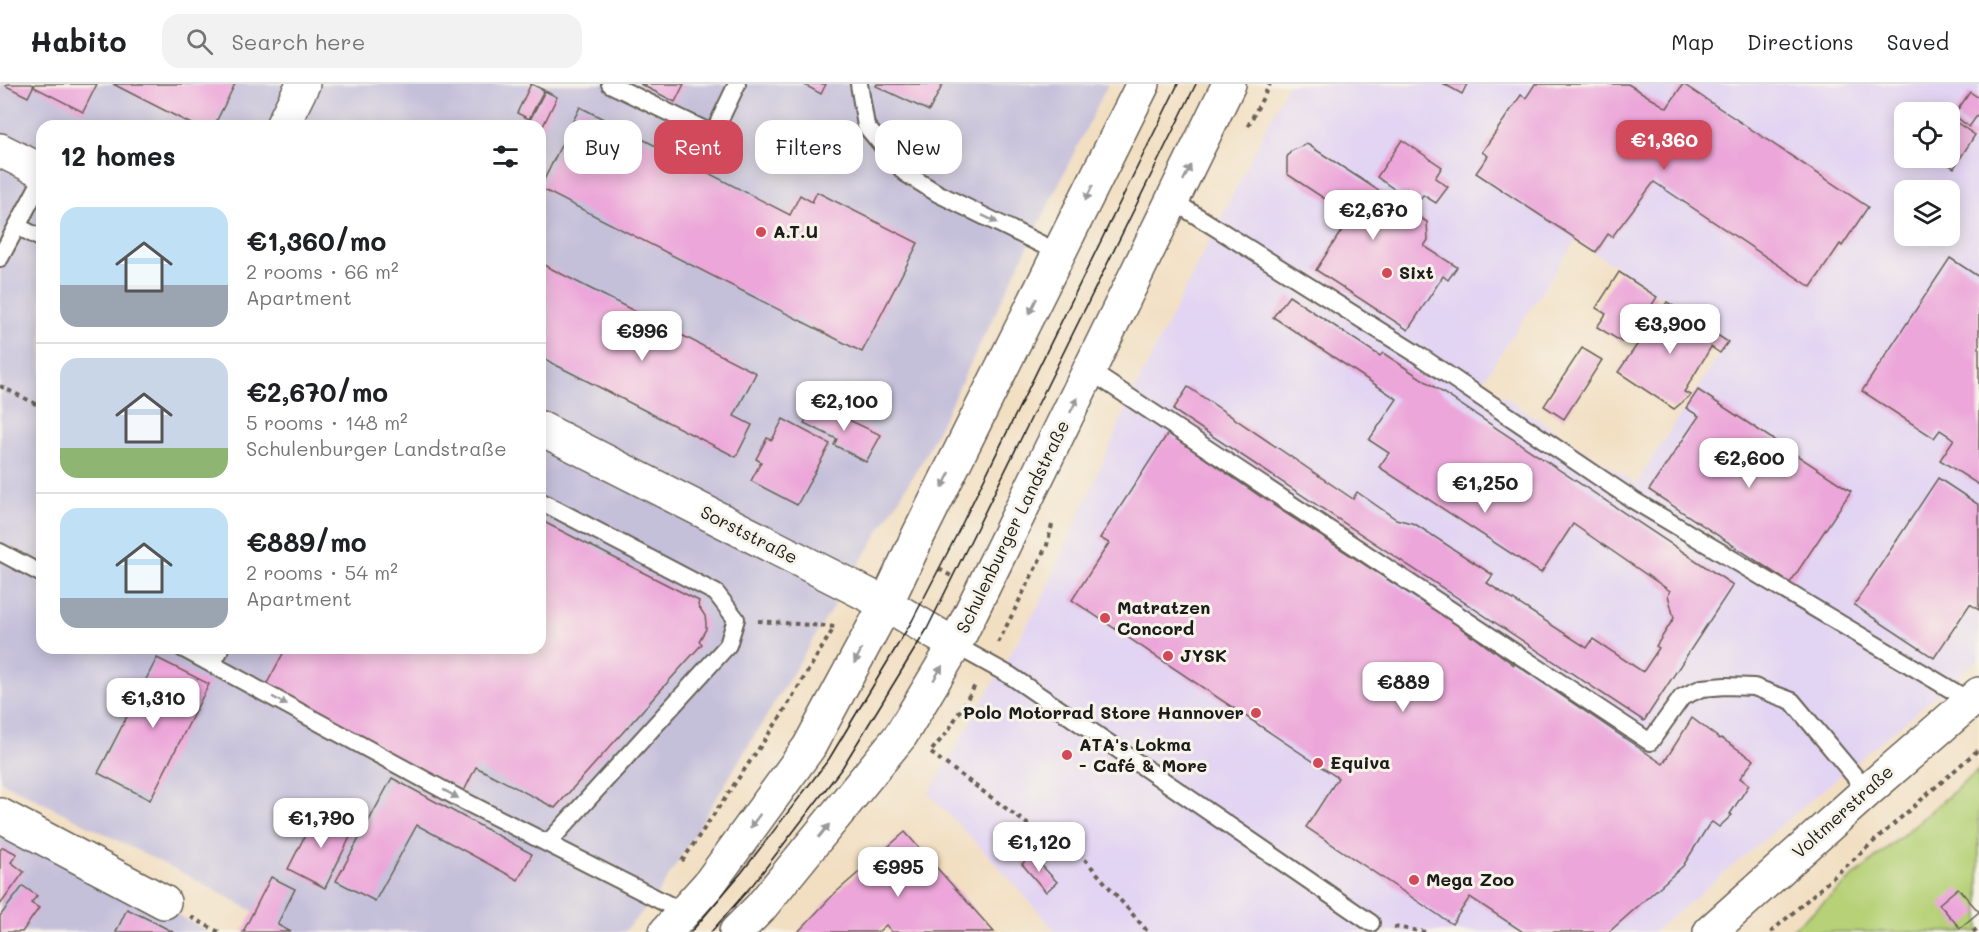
<!DOCTYPE html>
<html lang="en">
<head>
<meta charset="utf-8">
<style>
  :root { --surface:#fff; --page:#f2f2f2; --text:#202124; --muted:#757577; --line:#e0e0e0; --accent:#d1495b }
  body { margin:0; font-family:Mali,sans-serif; background:var(--page); color:var(--text); height:100vh; display:flex; flex-direction:column; font-size:22px; white-space:nowrap }
  * { box-sizing:border-box; margin:0 }
  p { font-size:20px; color:var(--muted) }
  .icon { flex:none; width:33px; height:33px; fill:none; stroke:currentColor; stroke-width:2; stroke-linecap:round; stroke-linejoin:round }
  .map { position:relative; flex:1; overflow:hidden }
  .sheet { position:absolute; left:36px; top:36px; width:510px; height:534px; display:flex; flex-direction:column; background:var(--surface); border-radius:18px; box-shadow:0 3px 15px #0003 }
  .sheet>* { flex:none }
  .banner { position:absolute; left:564px; top:36px; width:570px; height:54px; display:flex; gap:12px }
  .tools { position:absolute; left:1894px; top:18px; display:grid; gap:12px }
  .tools a { display:grid; place-items:center; width:66px; height:66px; border-radius:12px; background:var(--surface); box-shadow:0 3px 15px #0003; font-size:30px }
  .price { position:absolute; translate:-50% -51px; padding:0 14px; border-radius:12px; background:#fff; color:#222; font-size:20px; line-height:39px; filter:drop-shadow(0 2px 3px #0008) }
  .price::after { content:''; position:absolute; left:50%; top:36px; width:18px; height:14px; margin-left:-9px; background:inherit; clip-path:polygon(0 0,100% 0,50% 100%) }
  .price.on { background:var(--accent); color:#fff }
  ul { padding:0; list-style:none }
  li { display:flex; align-items:center; gap:18px; height:150px; padding:0 24px }
  li+li { border-top:2px solid var(--line) }
  li span { display:grid; place-items:center; flex:none; width:168px; height:120px; border-radius:18px; color:#555 }
  li>.icon { margin-inline-start:auto }
  span .icon { width:72px; height:72px; fill:#fffc; stroke-width:1 }
  li b { font-size:26px }
  h2 { display:flex; justify-content:space-between; align-items:center; height:72px; padding:0 24px; font-size:26px }
  .pill { padding:0 21px; border-radius:18px; background:var(--surface); box-shadow:0 3px 15px #0003; font-size:21px; line-height:54px }
  .pill.on { background:var(--accent); color:#fff }
  header { display:flex; align-items:center; gap:36px; box-sizing:border-box; height:84px; padding:0 30px; background:var(--surface); border-bottom:2px solid var(--line) }
  header strong { font-size:28px }
  nav { display:flex; gap:33px; margin-inline-start:auto; font-size:21px }
  .search { width:420px; height:54px; background:var(--page); display:flex; align-items:center; gap:15px; box-sizing:border-box; padding:0 21px; border-radius:18px; color:var(--muted); font-size:22px }
  .map>svg:first-child { display:block }
  .built { fill:#e2d4f3; fill-rule:evenodd }
  .industrial { fill:#c5c0da; fill-rule:evenodd }
  .green { fill:#b6d177; stroke:#69764a; stroke-width:1.5 }
  .building { fill:#eca6d9 }
  .lines { fill:none; stroke-linecap:round; stroke-linejoin:round }
  .lane-casing { stroke:#676056; stroke-width:20 }
  .street-casing { stroke:#676056; stroke-width:36 }
  .secondary-casing { stroke:#676056; stroke-width:36 }
  .path { stroke:#676056; stroke-width:4; stroke-dasharray:4.5 4.5; stroke-linecap:butt }
  .lane { stroke:#fff; stroke-width:16 }
  .street { stroke:#fff; stroke-width:33 }
  .secondary { stroke:#fff; stroke-width:33 }
  .tram { stroke:#1c1c1c; stroke-width:1.5 }
  .oneway { fill:#999 }
  .poi-dot { fill:#d1495b; stroke:#f7f3e8; stroke-width:2 }
  .labels { text-anchor:middle; stroke-width:6; stroke-linejoin:round; paint-order:stroke }
  .poi-label { font-size:18px; font-weight:bold; fill:#1c1c1c; stroke:#f7f3e8; text-anchor:start }
  .street-label { font-size:18px; fill:#1c1c1c; stroke:#f7f3e8 }
</style>
</head>
<body>
<header>
<strong>Habito</strong>
<div class="search"><svg class="icon" aria-label="search" viewBox="0 0 24 24"><circle cx="10" cy="10" r="6"/><path d="M15 15l6 6"/></svg>Search here</div>
<nav><a>Map</a><a>Directions</a><a>Saved</a></nav>
</header>
<div class="map">
<svg width="1979" height="848" viewBox="0 0 1979 848">
  <rect width="100%" height="100%" fill="#f7f3e8"/>
  <filter id="ink" filterUnits="userSpaceOnUse"><feTurbulence type="fractalNoise" baseFrequency=".0167" numOctaves="2"/><feDisplacementMap in="SourceGraphic" scale="12" xChannelSelector="R" yChannelSelector="G"/><feConvolveMatrix kernelMatrix="1 2 1 2 8 2 1 2 1" color-interpolation-filters="sRGB"/></filter>
  <filter id="wash" filterUnits="userSpaceOnUse"><feTurbulence type="fractalNoise" baseFrequency=".008" numOctaves="4" result="noise"/><feDisplacementMap in="SourceGraphic" scale="24" xChannelSelector="R" yChannelSelector="G"/><feGaussianBlur stdDeviation="1.35" result="paint"/><feColorMatrix in="noise" values="0 0 0 0 0 0 0 0 0 0 0 0 0 0 0 0 0 1.4 0 .05"/><feComposite in="paint" operator="in"/></filter>
  <g filter="url(#wash)">
    <rect width="100%" height="100%" fill="#f2dfc2"/>
    <path class="built" d="M 1288,0 L 1979,0 L 1979,575 L 1654,848 L 1056,848 L 998,782 L 929,710 L 1043,513 L 1136,303 ZM 1905,28 L 1950,28 L 1950,74 L 1905,74 ZM 1905,106 L 1950,106 L 1950,152 L 1905,152 ZM 1576,156 L 1727,258 L 1636,400 L 1482,298 Z"/>
    <g class="industrial">
      <path d="M 0,0 L 1108,0 L 924,374 L 656,813 L 624,848 L 292,848 L 196,796 L 0,697 ZM 42,42 L 540,42 L 540,564 L 42,564 Z"/>
      <polygon points="0,740 178,831 209,848 0,848"/>
    </g>
    <polygon class="green" points="1979,686 1979,848 1789,848"/>
    <g id="blocks">
      <g class="building">
        <polygon points="7,0 31,0 34,1 28,13 6,2"/>
        <polygon points="35,0 97,0 83,28 34,3"/>
        <polygon points="113,0 235,0 214,42 195,42"/>
        <polygon points="531,0 544,6 529,35 517,29"/>
        <polygon points="640,0 684,0 675,18"/>
        <polygon points="803,0 826,0 821,10"/>
        <polygon points="877,0 943,0 929,27 876,2"/>
        <polygon points="1444,0 1467,0 1462,10"/>
        <polygon points="1535,0 1628,0 1667,24 1683,0 1868,123 1842,162 1840,160 1811,203 1654,98 1612,153 1608,150 1596,168 1476,89 1488,72 1482,68 1521,11 1526,14"/>
        <polygon points="545,7 557,13 543,42 530,36"/>
        <polygon points="1970,8 1979,14 1979,29 1969,43 1954,31"/>
        <polygon points="580,23 790,131 800,111 812,118 817,108 918,159 862,268 540,104"/>
        <polygon points="1950,34 1975,51 1954,84 1938,74 1950,74"/>
        <polygon points="1402,56 1442,83 1435,94 1448,103 1436,119 1423,111 1417,121 1377,93"/>
        <polygon points="1307,60 1427,138 1428,156 1424,162 1457,183 1448,196 1443,192 1408,246 1316,186 1351,132 1287,90 1287,73 1291,67"/>
        <polygon points="1950,174 1979,193 1979,401 1940,376 1954,355 1940,346 1934,354 1862,307"/>
        <polygon points="540,179 756,289 734,332 752,341 736,373 540,273"/>
        <polygon points="1619,188 1657,213 1648,227 1653,231 1641,249 1630,245 1622,258 1597,243 1606,230 1596,224"/>
        <polygon points="1289,212 1380,272 1383,269 1733,501 1644,637 1173,326 1188,303 1353,415 1357,408 1396,435 1415,440 1493,491 1487,499 1587,564 1593,555 1643,588 1659,564 1656,562 1674,534 1668,511 1670,507 1573,440 1541,489 1379,383 1389,369 1369,356 1397,315 1273,233"/>
        <polygon points="1667,218 1728,258 1720,269 1711,263 1684,308 1691,311 1674,325 1618,288"/>
        <polygon points="1582,264 1602,276 1564,335 1544,322"/>
        <polygon points="1698,306 1851,407 1790,499 1649,406 1699,332 1686,324"/>
        <polygon points="815,320 881,351 866,378 834,361 837,355 804,339"/>
        <polygon points="783,335 830,360 797,421 751,397 761,378 756,375 767,354 772,356"/>
        <polygon points="1168,349 1261,413 1265,408 1276,415 1273,421 1456,540 1472,553 1473,552 1493,567 1494,566 1514,581 1515,580 1663,680 1692,634 1720,655 1721,654 1754,676 1740,694 1749,701 1730,730 1732,731 1719,743 1712,738 1708,742 1683,782 1609,848 1523,848 1470,813 1452,840 1306,743 1338,694 1072,516 1109,459 1100,454"/>
        <polygon points="1938,394 1979,421 1979,526 1970,520 1934,574 1854,521"/>
        <polygon points="540,436 699,517 698,521 705,532 706,539 706,545 699,557 702,560 555,724 476,683 464,707 264,605 286,564 540,564"/>
        <polygon points="157,574 209,600 150,716 98,689"/>
        <polygon points="392,694 532,770 518,796 417,741 375,817 336,797"/>
        <polygon points="318,726 354,745 325,804 288,785"/>
        <polygon points="905,748 994,848 892,848 886,841 878,848 798,848 834,810"/>
        <polygon points="3,763 17,770 11,778 24,788 0,821 0,766"/>
        <polygon points="1032,771 1057,798 1046,808 1022,780"/>
        <polygon points="271,793 295,805 278,839 278,841 291,848 243,848"/>
        <polygon points="23,802 37,812 31,819 39,824 22,848 0,848 0,832"/>
        <polygon points="1958,804 1979,828 1960,844 1939,820"/>
        <polygon points="127,825 154,838 173,848 116,848"/>
      </g>
    </g>
  </g>
  <g filter="url(#ink)">
    <use href="#blocks" fill-opacity="0" stroke="#676056" stroke-width="1.5"/>
    <g class="lines">
      <defs>
        <g id="lane">
          <polyline points="610,0 713,50 737,0"/>
          <polyline points="859,0 866,42 905,89 937,109 1059,169"/>
          <polyline points="1173,117 1420,272 1633,416 1970,617"/>
          <polyline points="17,142 42,155"/>
          <polyline points="0,174 42,95"/>
          <polyline points="1090,287 1650,658 1682,613 1702,604 1725,602 1754,603 1792,617 1867,707"/>
          <polyline points="540,417 716,509 736,535 728,561 548,759"/>
          <polyline points="0,468 42,490"/>
          <polyline points="955,561 1011,592 1371,839"/>
          <polyline points="182,564 462,716 683,828"/>
          <polyline points="212,580 221,564"/>
        </g>
        <g id="street">
          <polyline points="282,42 303,0"/>
          <polyline points="0,66 42,87"/>
          <polyline points="540,344 886,520 955,561"/>
          <polyline points="0,731 164,818"/>
          <polyline points="1710,848 1867,707 1979,610"/>
        </g>
        <g id="secondary">
          <polyline points="666,848 709,800 809,663 886,520 918,452 1143,0"/>
          <polyline points="736,848 760,824 901,651 955,561 1229,0"/>
        </g>
      </defs>
      <use href="#lane" class="lane-casing"/>
      <use href="#street" class="street-casing"/>
      <use href="#secondary" class="secondary-casing"/>
      <g class="path">
        <polyline points="1248,42 1270,0"/>
        <polyline points="0,302 42,323"/>
        <polyline points="939,485 953,493"/>
        <polyline points="758,537 837,543"/>
        <polyline points="998,559 1047,461 1052,441"/>
        <polyline points="932,666 948,647 976,600"/>
        <polyline points="931,669 1053,759 1075,764 1148,848"/>
        <polyline points="682,777 781,632 832,547"/>
        <polyline points="191,833 219,848"/>
        <polyline points="1394,843 1426,848"/>
        <polyline points="1771,848 1979,665"/>
        <polyline points="1973,848 1979,843"/>
      </g>
      <use href="#lane" class="lane"/>
      <use href="#street" class="street"/>
      <use href="#secondary" class="secondary"/>
      <g class="tram">
        <polyline points="691,848 742,788 829,675 912,537 955,454 1178,0"/>
        <polyline points="711,848 754,799 842,684 927,545 1196,0"/>
      </g>
    </g>
    <defs><path id="oneway-solid" d="M-6-.8H1V-3.2L6.5 0L1 3.2V.8H-6Z" transform="scale(1.5)"/></defs>
    <g class="oneway">
      <use href="#oneway-solid" transform="translate(1187 89) rotate(-64)"/>
      <use href="#oneway-solid" transform="translate(1089 109) rotate(116)"/>
      <use href="#oneway-solid" transform="translate(990 135) rotate(26)"/>
      <use href="#oneway-solid" transform="translate(1033 222) rotate(116)"/>
      <use href="#oneway-solid" transform="translate(1074 321) rotate(-64)"/>
      <use href="#oneway-solid" transform="translate(946 396) rotate(117)"/>
      <use href="#oneway-solid" transform="translate(858 572) rotate(118)"/>
      <use href="#oneway-solid" transform="translate(938 589) rotate(-59)"/>
      <use href="#oneway-solid" transform="translate(280 617) rotate(29)"/>
      <use href="#oneway-solid" transform="translate(451 710) rotate(29)"/>
      <use href="#oneway-solid" transform="translate(755 737) rotate(126)"/>
      <use href="#oneway-solid" transform="translate(824 747) rotate(-51)"/>
    </g>
  </g>
  <g class="poi-dot">
    <circle cx="761" cy="148" r="6"/>
    <circle cx="1387" cy="189" r="6"/>
    <circle cx="1105" cy="534" r="6"/>
    <circle cx="1168" cy="572" r="6"/>
    <circle cx="1256" cy="629" r="6"/>
    <circle cx="1067" cy="671" r="6"/>
    <circle cx="1318" cy="679" r="6"/>
    <circle cx="1414" cy="796" r="6"/>
  </g>
  <g class="labels">
    <g class="poi-label">
      <text x="773" y="154">A.T.U</text>
      <text x="1399" y="195">Sixt</text>
      <text x="1117" y="530">Matratzen<tspan x="1117" dy="21">Concord</tspan></text>
      <text x="1180" y="578">JYSK</text>
      <text x="1244" y="635" text-anchor="end">Polo Motorrad Store Hannover</text>
      <text x="1079" y="667">ATA's Lokma<tspan x="1079" dy="21">- Café &amp; More</tspan></text>
      <text x="1330" y="685">Equiva</text>
      <text x="1426" y="802">Mega Zoo</text>
    </g>
    <g class="street-label">
      <text transform="translate(1013 443) rotate(-64)" y="6">Schulenburger Landstraße</text>
      <text transform="translate(749 451) rotate(27)" y="6">Sorststraße</text>
      <text transform="translate(1843 728) rotate(-42)" y="6">Voltmerstraße</text>
    </g>
  </g>
</svg>
<div class="tools">
<a><svg class="icon" aria-label="locate" viewBox="0 0 24 24"><circle cx="12" cy="12" r="6"/><path d="M12 2v4M12 18v4M2 12h4M18 12h4"/></svg></a>
<a><svg class="icon" aria-label="layers" viewBox="0 0 24 24"><path d="M12 4l9 5-9 5-9-5zM3 14l9 5 9-5"/></svg></a>
</div>
<b class="price on" style="left:1664px;top:87px">€1,360</b>
<b class="price" style="left:1373px;top:157px">€2,670</b>
<b class="price" style="left:1670px;top:271px">€3,900</b>
<b class="price" style="left:642px;top:278px">€996</b>
<b class="price" style="left:844px;top:348px">€2,100</b>
<b class="price" style="left:1749px;top:405px">€2,600</b>
<b class="price" style="left:1485px;top:430px">€1,250</b>
<b class="price" style="left:1403px;top:629px">€889</b>
<b class="price" style="left:153px;top:645px">€1,310</b>
<b class="price" style="left:321px;top:765px">€1,790</b>
<b class="price" style="left:1039px;top:789px">€1,120</b>
<b class="price" style="left:898px;top:814px">€995</b>
<div class="banner">
<a class="pill">Buy</a>
<a class="pill on">Rent</a>
<a class="pill">Filters</a>
<a class="pill">New</a>
</div>
<section class="sheet">
<h2>12 homes<svg class="icon" aria-label="filters" viewBox="0 0 24 24"><path d="M4 7h16M4 17h16"/><circle cx="9" cy="7" r="2"/><circle cx="15" cy="17" r="2"/></svg></h2>
<ul>
<li><span style="background:linear-gradient(#bfe0f5 65%,#9aa5b1 0)"><svg class="icon" aria-label="home" viewBox="0 0 24 24"><path d="M3 11l9-7 9 7M6 9v11h12V9"/></svg></span><div><b>€1,360/mo</b><p>2 rooms · 66 m²</p><p>Apartment</p></div></li>
<li><span style="background:linear-gradient(#c9d6e8 75%,#8fb573 0)"><svg class="icon" aria-label="home" viewBox="0 0 24 24"><path d="M3 11l9-7 9 7M6 9v11h12V9"/></svg></span><div><b>€2,670/mo</b><p>5 rooms · 148 m²</p><p>Schulenburger Landstraße</p></div></li>
<li><span style="background:linear-gradient(#bfe0f5 75%,#9aa5b1 0)"><svg class="icon" aria-label="home" viewBox="0 0 24 24"><path d="M3 11l9-7 9 7M6 9v11h12V9"/></svg></span><div><b>€889/mo</b><p>2 rooms · 54 m²</p><p>Apartment</p></div></li>
</ul>
</section>
</div>
</body>
</html>
